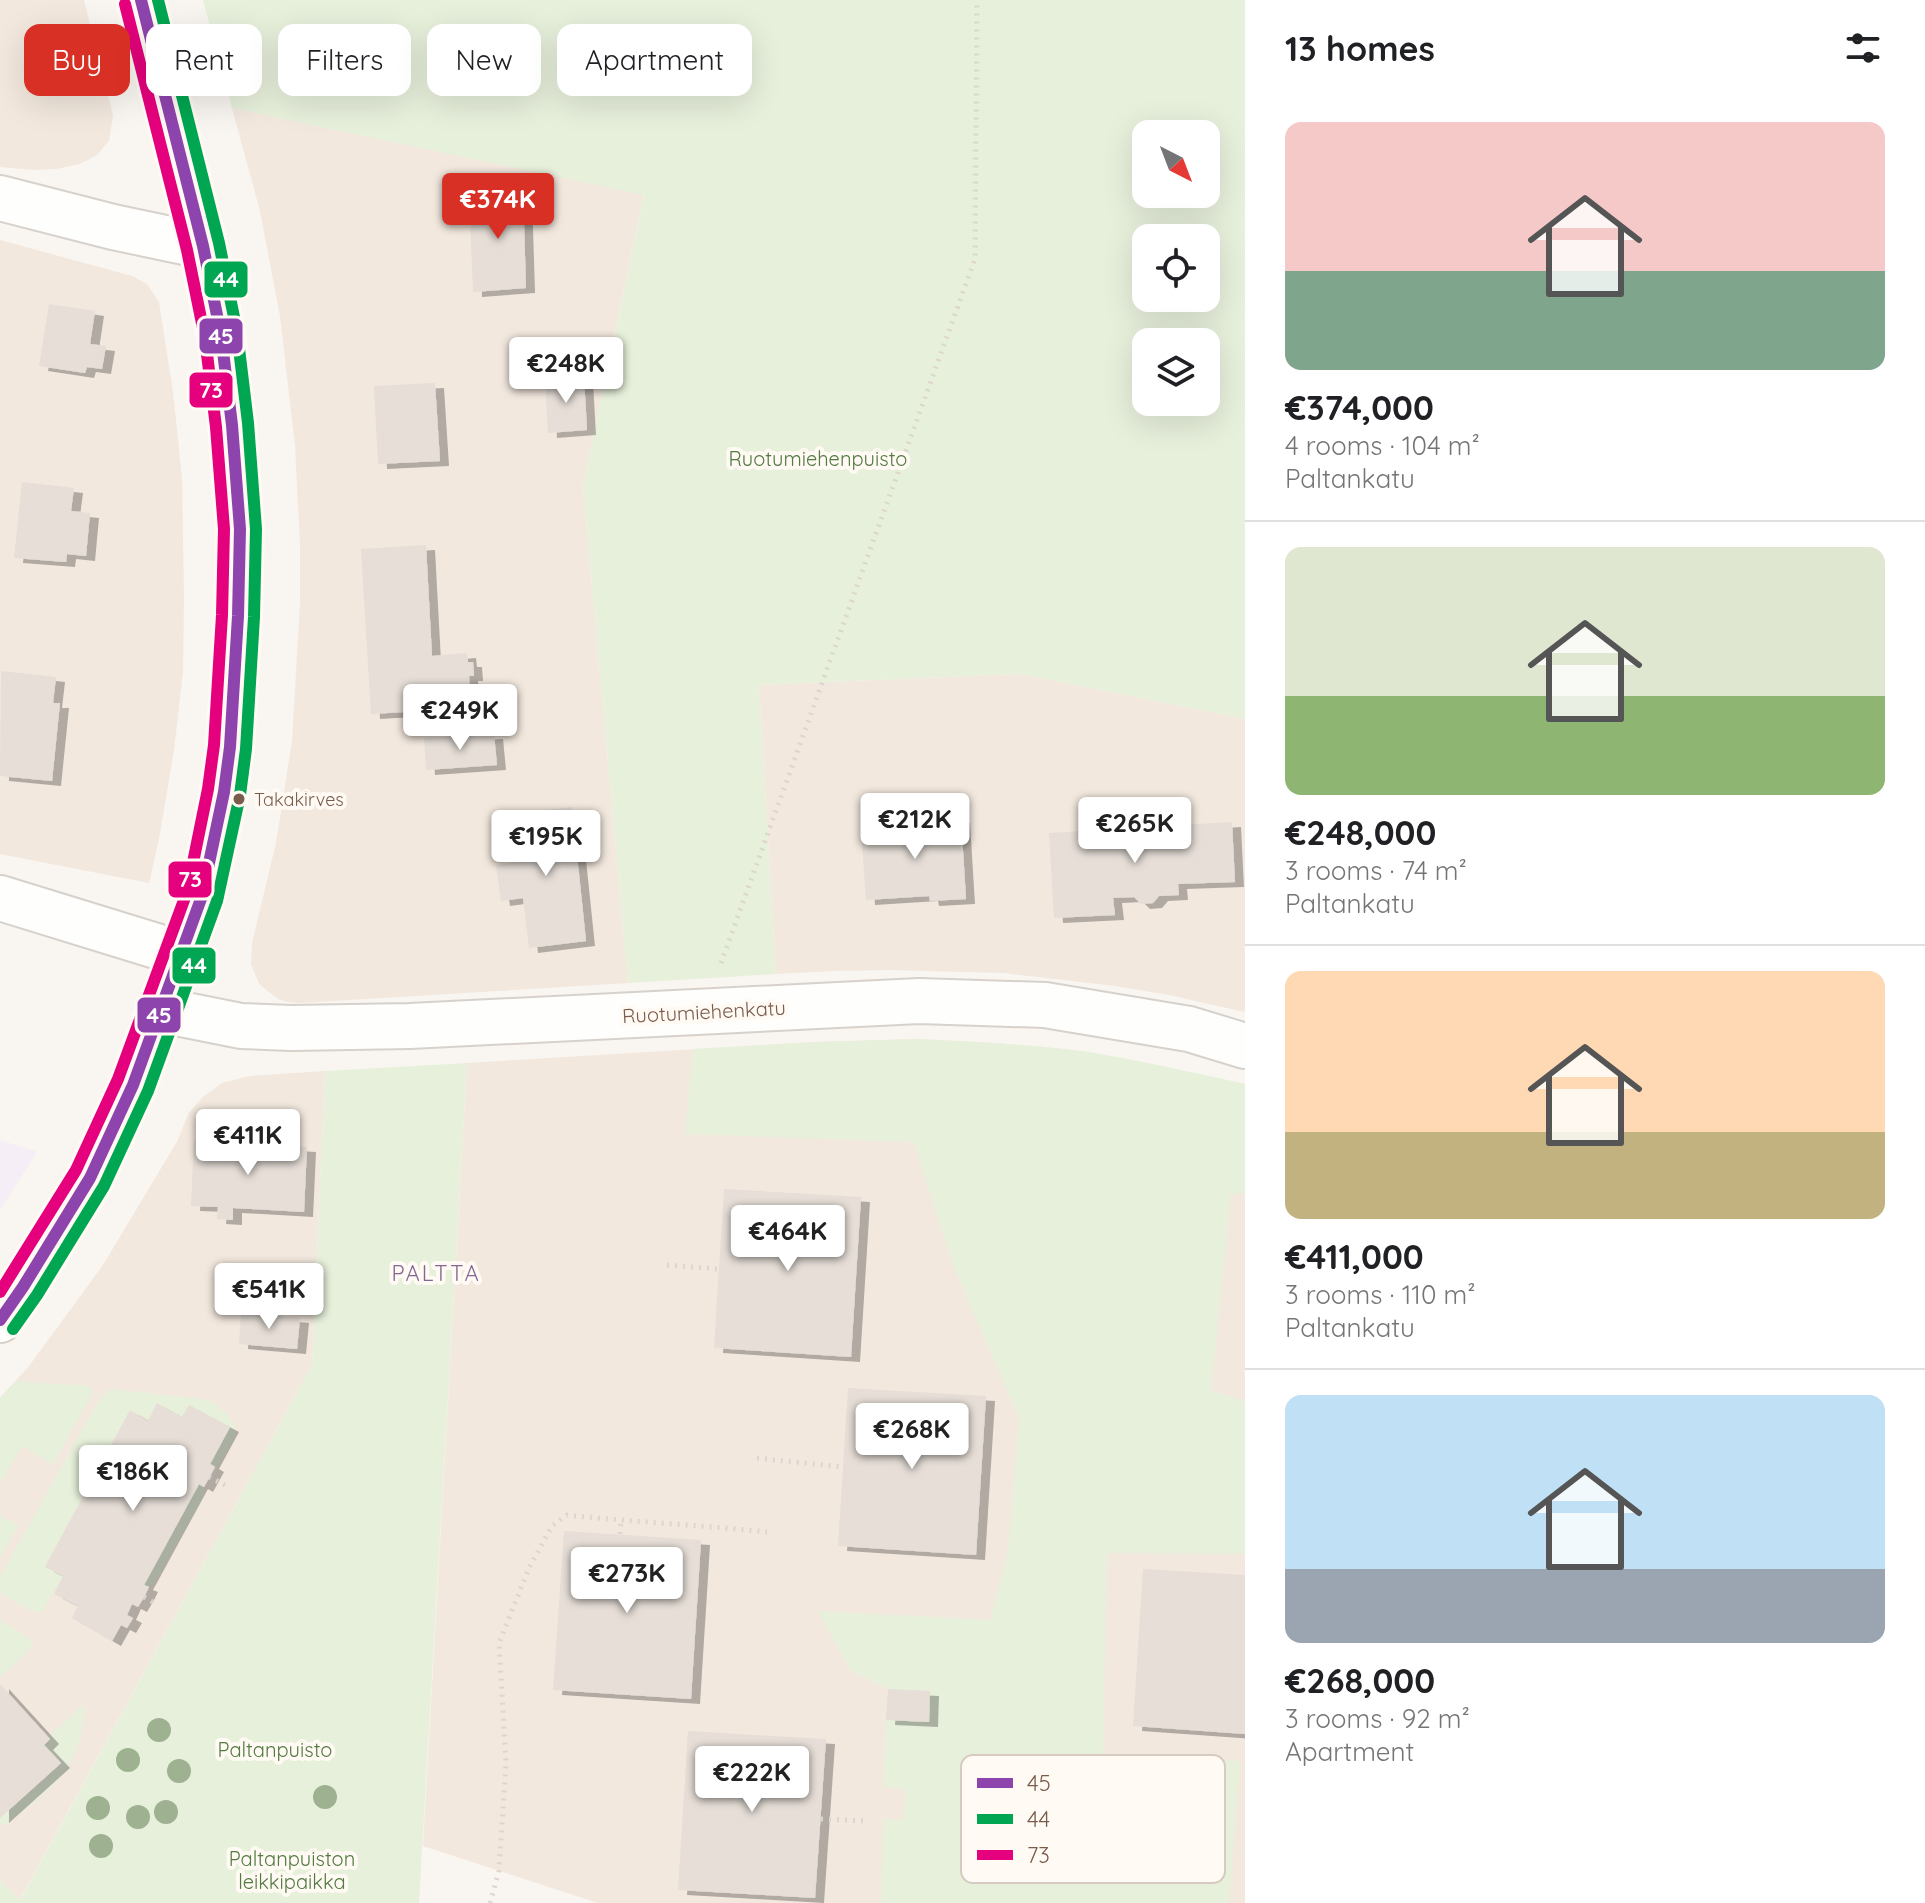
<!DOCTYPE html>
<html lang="en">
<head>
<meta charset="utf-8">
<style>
  :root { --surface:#fff; --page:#f2f2f2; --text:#202124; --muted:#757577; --line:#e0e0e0; --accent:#d93025 }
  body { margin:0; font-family:Quicksand,sans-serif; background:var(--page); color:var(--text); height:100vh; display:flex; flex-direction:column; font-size:30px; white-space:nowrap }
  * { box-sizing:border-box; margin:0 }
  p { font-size:26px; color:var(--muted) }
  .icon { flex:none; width:44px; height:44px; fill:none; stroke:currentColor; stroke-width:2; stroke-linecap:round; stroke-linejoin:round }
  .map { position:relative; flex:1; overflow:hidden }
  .details { display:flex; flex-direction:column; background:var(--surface); width:680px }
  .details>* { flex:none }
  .top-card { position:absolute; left:24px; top:24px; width:760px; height:72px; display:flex; gap:16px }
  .needle { width:52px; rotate:138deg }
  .tools { position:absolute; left:1132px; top:120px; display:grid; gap:16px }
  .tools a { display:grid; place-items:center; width:88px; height:88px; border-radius:16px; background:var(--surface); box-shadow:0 8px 32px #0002; font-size:40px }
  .price { position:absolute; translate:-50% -68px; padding:0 18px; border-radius:8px; background:#fff; color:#222; font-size:26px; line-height:52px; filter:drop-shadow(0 2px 4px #0008) }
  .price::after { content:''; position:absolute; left:50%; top:48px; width:24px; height:18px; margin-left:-12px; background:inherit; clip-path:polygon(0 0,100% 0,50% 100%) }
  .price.current { background:var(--accent); color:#fff }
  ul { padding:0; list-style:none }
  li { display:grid; align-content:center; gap:16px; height:424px; padding:0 40px }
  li+li { border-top:2px solid var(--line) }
  li span { display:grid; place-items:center; height:248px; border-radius:16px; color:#555 }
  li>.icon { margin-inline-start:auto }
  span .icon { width:144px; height:144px; fill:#fffc; stroke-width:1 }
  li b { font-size:34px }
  h2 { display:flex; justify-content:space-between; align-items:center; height:96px; padding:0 40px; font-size:34px }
  .pill { padding:0 28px; border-radius:16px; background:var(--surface); box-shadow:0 8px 32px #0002; font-size:28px; line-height:72px }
  .pill.current { background:var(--accent); color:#fff }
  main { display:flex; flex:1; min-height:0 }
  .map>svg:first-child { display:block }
  .residential { fill:#f2e8de }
  .education { fill:#f6eef6 }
  .green { fill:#e7f0db; fill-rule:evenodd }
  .building { fill:#e6ded7; filter:url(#shadow) }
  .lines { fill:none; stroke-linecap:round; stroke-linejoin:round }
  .minor-casing { stroke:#d7d1cb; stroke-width:48 }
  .path { stroke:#dcd5d0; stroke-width:5; stroke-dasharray:2 6; stroke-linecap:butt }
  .minor { stroke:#fefefd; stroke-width:44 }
  .bus-1-casing { stroke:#fffaf3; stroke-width:18 }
  .bus-2-casing { stroke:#fffaf3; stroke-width:18 }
  .bus-3-casing { stroke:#fffaf3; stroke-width:18 }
  .bus-1 { stroke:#8e44ad; stroke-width:12 }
  .bus-2 { stroke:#00a651; stroke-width:12 }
  .bus-3 { stroke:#e5007d; stroke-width:12 }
  .tree { fill:#9eb190 }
  .bus-dot { fill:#7a5c4d; stroke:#fffaf3; stroke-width:3 }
  .labels { text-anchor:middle; stroke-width:8; stroke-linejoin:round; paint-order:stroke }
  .bus-label { font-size:18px; fill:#7a5c4d; stroke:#fffaf3; text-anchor:start }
  .park-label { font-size:20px; fill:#537a41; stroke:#fffaf3 }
  .street-label { font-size:20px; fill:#7a5c4d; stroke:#fffaf3 }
  .neighbourhood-label { font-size:22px; letter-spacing:2px; fill:#846695; stroke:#fffaf3 }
  .key { fill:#fffaf3; stroke:#d7cbc1; stroke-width:2 }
  .key-label { font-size:22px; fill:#7a5c4d }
  .line-badge { stroke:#fffaf3; stroke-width:3 }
  .badge-label { font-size:22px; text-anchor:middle; font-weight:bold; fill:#fff }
</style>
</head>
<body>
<main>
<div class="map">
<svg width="1245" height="1903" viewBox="0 0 1245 1903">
  <defs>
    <filter id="shadow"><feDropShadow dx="9" dy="5" stdDeviation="0" flood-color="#0004"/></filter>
  </defs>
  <rect width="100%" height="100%" fill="#f9f5f0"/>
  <g class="residential">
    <polygon points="0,0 84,0 113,116 109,141 97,155 88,160 79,164 56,169 33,170 0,167"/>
    <polygon points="232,108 644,194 583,486 628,983 300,1003 288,1002 278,999 260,985 255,974 251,964 252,943 276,843 292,741 300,603 300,546 295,446 280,316 260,211"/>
    <polygon points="0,240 132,276 147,284 159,302 173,392 182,478 184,598 183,671 174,750 159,839 149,883 0,854"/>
    <polygon points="1020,674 1245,719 1245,1012 1169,995 1115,986 1004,973 891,970 833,971 776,974 759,685"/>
    <polygon points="917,1039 996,1043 1086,1052 1245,1084 1245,1903 598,1903 423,1846 467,1063 815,1042"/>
    <polygon points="325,1071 312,1365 19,1901 0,1880 0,1398 29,1366 103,1265 178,1140 188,1114 203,1097 222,1083 250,1076"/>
  </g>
  <polygon class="education" points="0,1140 37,1152 0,1210"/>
  <g class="green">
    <path d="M 203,0 L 1245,0 L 1245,719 L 1020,674 L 759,685 L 776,974 L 628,983 L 583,486 L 644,195 L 232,108 ZM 1146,134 L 1206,134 L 1206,194 L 1146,194 ZM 1146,238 L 1206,238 L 1206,298 L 1146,298 ZM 1146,342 L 1206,342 L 1206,402 L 1146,402 Z"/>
    <path d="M 917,1039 C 974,1042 1032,1044 1089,1052 C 1141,1061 1193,1072 1245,1084 L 1245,1194 L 1231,1194 L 1211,1390 L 1245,1401 L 1245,1554 L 1107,1553 L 1103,1757 L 1240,1761 L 1229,1903 L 881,1903 L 883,1819 L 903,1820 L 906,1789 L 883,1787 L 886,1720 L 930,1691 L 888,1689 L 851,1671 L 818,1611 L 990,1620 L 1008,1552 L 1019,1418 L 952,1263 L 914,1142 L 685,1134 L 693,1049 L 815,1042 Z"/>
    <polygon points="467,1063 419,1903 0,1903 0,1880 20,1900 312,1365 325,1071"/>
    <polygon points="16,1381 88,1386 93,1392 53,1464 22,1446 0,1484 0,1398"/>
    <polygon points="112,1389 209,1400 226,1413 235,1426 236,1434 223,1458 215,1467 210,1464 229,1427 189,1405 182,1417 157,1403 148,1421 130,1410 45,1566 63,1576 43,1610 39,1612 33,1611 1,1594 0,1577 95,1407 102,1396"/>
    <polygon points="199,1484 204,1487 203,1498 155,1582 149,1587 144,1585"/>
    <polygon points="0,1515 18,1526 0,1558"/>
    <polygon points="0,1620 32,1640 30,1650 0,1677"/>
    <path d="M 85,1705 C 82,1769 52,1789 6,1824 L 0,1825 L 0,1818 L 61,1764 L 44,1745 L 50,1740 L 48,1737 L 82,1706 Z"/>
  </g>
  <g class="building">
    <polygon points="523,192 526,288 473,292 469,194"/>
    <polygon points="49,304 95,311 90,344 106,346 102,369 87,367 85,373 39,366"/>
    <polygon points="584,377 587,430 548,433 545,379"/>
    <polygon points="435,383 440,461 378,464 374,386"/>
    <polygon points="22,482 74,488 71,511 90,513 86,556 67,554 66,562 14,558"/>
    <polygon points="426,545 432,656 467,653 468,662 473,662 474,676 469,676 471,708 371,714 361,549"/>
    <polygon points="1,671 56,677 53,703 60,703 52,781 0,776"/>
    <polygon points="494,734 497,765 426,770 424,738"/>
    <polygon points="572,807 586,941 529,948 523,898 501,901 496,865 519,862 514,813"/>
    <polygon points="961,818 966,899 930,901 929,896 866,900 861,829 911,826 911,822"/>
    <polygon points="1232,822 1235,882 1178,884 1179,895 1159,896 1153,903 1141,904 1134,897 1113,898 1115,915 1054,918 1049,833"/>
    <polygon points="194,1140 307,1147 304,1212 233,1208 233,1220 217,1219 218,1207 191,1206"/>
    <polygon points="724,1189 861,1197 851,1357 714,1348"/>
    <polygon points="241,1313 300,1318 297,1349 239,1344"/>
    <polygon points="848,1388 986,1396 976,1555 838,1546"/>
    <polygon points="157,1403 182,1417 189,1405 230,1427 210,1464 215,1467 204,1487 199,1484 144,1585 149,1587 144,1597 138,1607 132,1604 127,1615 133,1618 127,1628 121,1625 112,1641 72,1618 78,1606 54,1594 63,1576 45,1567 130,1410 148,1421"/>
    <polygon points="564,1531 701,1540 691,1699 553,1690"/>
    <polygon points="1143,1569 1245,1575 1245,1734 1133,1726"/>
    <polygon points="0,1684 50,1739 44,1745 61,1763 0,1818"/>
    <polygon points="888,1689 930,1691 929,1722 886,1720"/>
    <polygon points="688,1731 826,1739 815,1898 678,1890"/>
  </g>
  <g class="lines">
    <defs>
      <g id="minor">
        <polyline points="0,198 113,227 203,246"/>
        <polyline points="0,898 182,954"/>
        <polyline points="161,1010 241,1026 291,1028 410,1026 919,1001 1045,1005 1189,1029 1245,1046"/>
        <polyline points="0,1320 23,1287 90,1178 133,1085 182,954 202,896 224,792 230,747 238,616 240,529 232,425 221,335 203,246 141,0"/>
      </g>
    </defs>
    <use href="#minor" class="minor-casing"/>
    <g class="path">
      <polyline points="721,963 975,259 977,0"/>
      <polyline points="667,1265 718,1269"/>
      <polyline points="757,1458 843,1467"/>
      <polyline points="209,1477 225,1485"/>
      <polyline points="620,1534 621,1521"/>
      <polyline points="144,1597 156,1604"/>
      <polyline points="821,1819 867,1821"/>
      <path d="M 490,1903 L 499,1871 L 506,1763 L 499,1643 L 529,1568 L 552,1526 L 567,1515 C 633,1522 700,1525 767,1532"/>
    </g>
    <use href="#minor" class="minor"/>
    <defs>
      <polyline id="bus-1" points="0,1320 23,1287 90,1178 133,1085 202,896 224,792 230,747 238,616 240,529 232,425 221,335 203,246 141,0"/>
      <polyline id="bus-2" points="13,1329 37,1295 104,1186 148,1091 217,901 240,795 246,749 254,617 256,529 248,423 237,332 219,243 158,0"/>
      <polyline id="bus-3" points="0,1292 76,1170 118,1079 187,892 208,789 214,745 222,615 224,529 216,427 205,338 187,250 125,4"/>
    </defs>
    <use href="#bus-1" class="bus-1-casing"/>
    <use href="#bus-2" class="bus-2-casing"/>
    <use href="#bus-3" class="bus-3-casing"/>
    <use href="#bus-1" class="bus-1"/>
    <use href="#bus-2" class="bus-2"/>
    <use href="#bus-3" class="bus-3"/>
  </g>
  <g class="tree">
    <circle cx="159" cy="1730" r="12"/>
    <circle cx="128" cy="1760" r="12"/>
    <circle cx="179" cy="1771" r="12"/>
    <circle cx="325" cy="1797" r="12"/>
    <circle cx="98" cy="1808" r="12"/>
    <circle cx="166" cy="1812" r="12"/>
    <circle cx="138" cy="1817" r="12"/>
    <circle cx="101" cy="1846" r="12"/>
  </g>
  <circle class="bus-dot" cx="239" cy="799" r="7"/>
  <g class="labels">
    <g class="bus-label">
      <text x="254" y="806">Takakirves</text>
    </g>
    <g class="park-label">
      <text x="818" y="466">Ruotumiehenpuisto</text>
      <text x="275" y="1757">Paltanpuisto</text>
      <text x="292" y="1866">Paltanpuiston<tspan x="292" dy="23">leikkipaikka</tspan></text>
    </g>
    <g class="street-label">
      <text transform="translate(704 1012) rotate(-3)" y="7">Ruotumiehenkatu</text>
    </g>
    <g class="neighbourhood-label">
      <text x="436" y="1281">PALTTA</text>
    </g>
  </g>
  <rect x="961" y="1755" width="264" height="128" rx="12" class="key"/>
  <rect x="977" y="1778" width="36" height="10" fill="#8e44ad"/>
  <rect x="977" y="1814" width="36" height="10" fill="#00a651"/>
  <rect x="977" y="1850" width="36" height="10" fill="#e5007d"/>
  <g class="key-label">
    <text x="1027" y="1791">45</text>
    <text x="1027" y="1827">44</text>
    <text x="1027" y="1863">73</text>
  </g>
  <g class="line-badge">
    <rect x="203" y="260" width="46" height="39" rx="8" fill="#00a651"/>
    <rect x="198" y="317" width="46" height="38" rx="8" fill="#8e44ad"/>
    <rect x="188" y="371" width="46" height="38" rx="8" fill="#e5007d"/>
    <rect x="167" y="860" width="46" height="39" rx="8" fill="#e5007d"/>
    <rect x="171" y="946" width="46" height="39" rx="8" fill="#00a651"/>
    <rect x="136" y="996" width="46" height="38" rx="8" fill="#8e44ad"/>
  </g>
  <g class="badge-label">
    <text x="226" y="287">44</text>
    <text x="221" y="344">45</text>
    <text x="211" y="398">73</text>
    <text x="190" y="887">73</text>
    <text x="194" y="973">44</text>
    <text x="159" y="1023">45</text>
  </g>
</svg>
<div class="tools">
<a><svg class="needle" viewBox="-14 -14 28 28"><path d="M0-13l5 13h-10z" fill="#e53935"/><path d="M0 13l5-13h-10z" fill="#757577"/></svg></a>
<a><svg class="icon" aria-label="locate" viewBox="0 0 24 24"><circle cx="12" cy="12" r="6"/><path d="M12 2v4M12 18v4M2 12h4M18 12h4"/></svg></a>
<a><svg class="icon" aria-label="layers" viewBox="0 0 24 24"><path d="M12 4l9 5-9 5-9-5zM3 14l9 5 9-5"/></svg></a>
</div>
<b class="price current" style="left:498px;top:241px">€374K</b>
<b class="price" style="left:566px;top:405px">€248K</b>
<b class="price" style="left:460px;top:752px">€249K</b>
<b class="price" style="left:915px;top:861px">€212K</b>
<b class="price" style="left:1135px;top:865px">€265K</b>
<b class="price" style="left:546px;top:878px">€195K</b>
<b class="price" style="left:248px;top:1177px">€411K</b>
<b class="price" style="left:788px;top:1273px">€464K</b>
<b class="price" style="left:269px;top:1331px">€541K</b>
<b class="price" style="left:912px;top:1471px">€268K</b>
<b class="price" style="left:133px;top:1513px">€186K</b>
<b class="price" style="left:627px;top:1615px">€273K</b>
<b class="price" style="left:752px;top:1814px">€222K</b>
<div class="top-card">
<a class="pill current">Buy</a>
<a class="pill">Rent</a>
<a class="pill">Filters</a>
<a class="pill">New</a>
<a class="pill">Apartment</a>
</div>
</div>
<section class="details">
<h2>13 homes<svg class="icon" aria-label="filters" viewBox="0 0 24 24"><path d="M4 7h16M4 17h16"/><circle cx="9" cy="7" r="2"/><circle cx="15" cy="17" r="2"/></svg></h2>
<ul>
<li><span style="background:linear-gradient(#f6c9c9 60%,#7fa58c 0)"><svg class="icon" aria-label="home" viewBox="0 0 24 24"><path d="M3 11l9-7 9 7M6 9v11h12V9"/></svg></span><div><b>€374,000</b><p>4 rooms · 104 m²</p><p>Paltankatu</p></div></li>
<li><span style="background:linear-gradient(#dfe7d0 60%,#8fb573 0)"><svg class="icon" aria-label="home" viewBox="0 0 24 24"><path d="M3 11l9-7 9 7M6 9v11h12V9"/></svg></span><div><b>€248,000</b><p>3 rooms · 74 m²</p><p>Paltankatu</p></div></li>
<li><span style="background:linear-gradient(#ffd9b3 65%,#c2b280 0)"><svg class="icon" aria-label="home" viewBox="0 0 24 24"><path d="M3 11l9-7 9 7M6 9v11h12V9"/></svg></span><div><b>€411,000</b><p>3 rooms · 110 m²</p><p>Paltankatu</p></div></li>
<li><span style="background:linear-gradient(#bfe0f5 70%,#9aa5b1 0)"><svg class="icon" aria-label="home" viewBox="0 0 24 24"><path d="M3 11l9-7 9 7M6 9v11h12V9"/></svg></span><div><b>€268,000</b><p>3 rooms · 92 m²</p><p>Apartment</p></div></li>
</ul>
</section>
</main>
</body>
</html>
